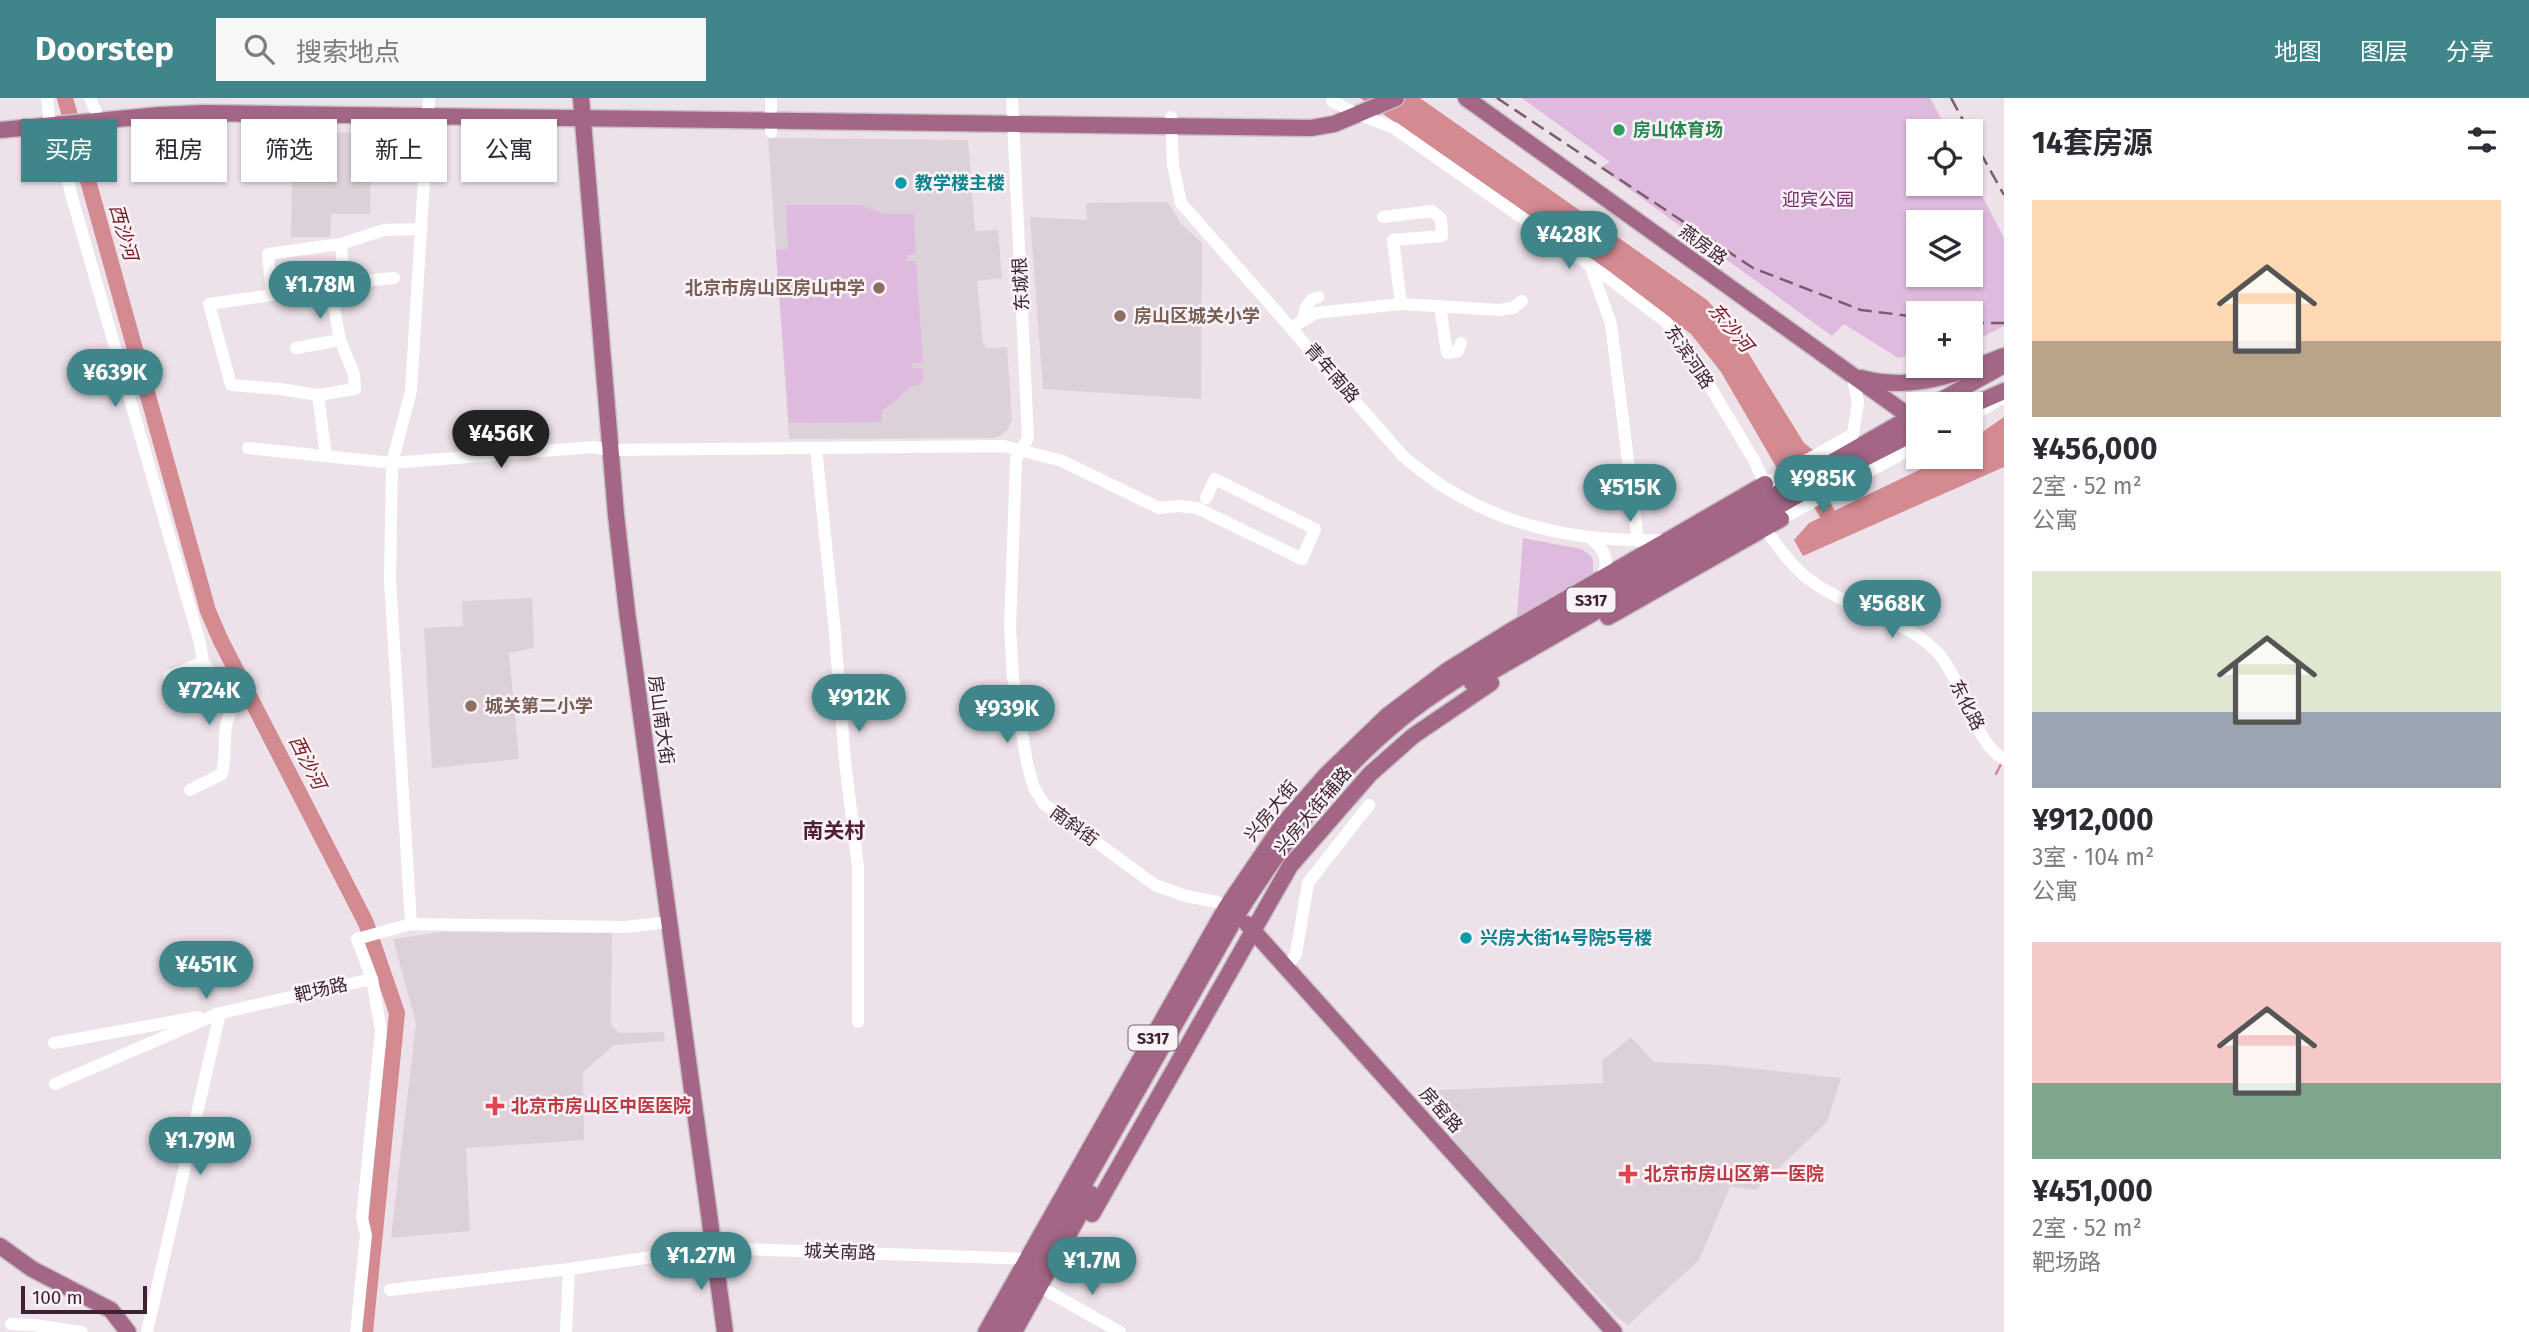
<!DOCTYPE html>
<html lang="zh">
<head>
<meta charset="utf-8">
<style>
  :root { --surface:#fff; --page:#f7f7f7; --text:#2b2b33; --muted:#7c7c81; --accent:#408589 }
  body { margin:0; font-family:"Fira Sans","Noto Sans SC",sans-serif; background:var(--page); color:var(--text); height:100vh; display:flex; flex-direction:column; font-size:26px; white-space:nowrap }
  * { box-sizing:border-box; margin:0 }
  p { font-size:23px; color:var(--muted) }
  .icon { flex:none; width:38px; height:38px; fill:none; stroke:currentColor; stroke-width:2; stroke-linecap:round; stroke-linejoin:round }
  .map { position:relative; flex:1; overflow:hidden }
  .details { display:flex; flex-direction:column; background:var(--surface); width:525px }
  .details>* { flex:none }
  .banner { position:absolute; left:21px; top:21px; width:665px; height:63px; display:flex; gap:14px }
  .tools { position:absolute; left:1906px; top:21px; display:grid; gap:14px }
  .tools a { display:grid; place-items:center; width:77px; height:77px; border-radius:0px; background:var(--surface); box-shadow:0 2px 5px #0004; font-size:35px }
  .scale { position:absolute; left:21px; bottom:18px; width:126px; box-sizing:border-box; padding-left:7px; border:4px solid #3e2231; border-top:0; font-size:19px; line-height:24px; white-space:nowrap; color:#3e2231; -webkit-text-stroke:5px #f9f3f8; paint-order:stroke }
  .price { position:absolute; translate:-50% -60px; padding:0 16px; border-radius:24px; background:var(--accent); color:#fff; font-size:23px; line-height:46px; filter:drop-shadow(0 2px 4px #0008) }
  .price::after { content:''; position:absolute; left:50%; top:42px; width:21px; height:16px; margin-left:-10px; background:inherit; clip-path:polygon(0 0,100% 0,50% 100%) }
  .price.current { background:#222; color:#fff }
  ul { padding:0; list-style:none }
  li { display:grid; align-content:center; gap:14px; height:371px; padding:0 28px }
  li span { display:grid; place-items:center; height:217px; border-radius:0px; color:#555 }
  li>.icon { margin-inline-start:auto }
  span .icon { width:126px; height:126px; fill:#fffc; stroke-width:1 }
  li b { font-size:30px }
  h2 { display:flex; justify-content:space-between; align-items:center; height:84px; padding:0 28px; font-size:30px }
  .chip { padding:0 24px; border-radius:0px; background:var(--surface); box-shadow:0 2px 5px #0004; font-size:24px; line-height:63px }
  .chip.current { background:var(--accent); color:#fff }
  header { display:flex; align-items:center; gap:42px; box-sizing:border-box; height:98px; padding:0 35px; background:var(--accent); color:#fff }
  header strong { font-size:33px }
  nav { display:flex; gap:38px; margin-inline-start:auto; font-size:24px }
  .search { width:490px; height:63px; background:var(--page); display:flex; align-items:center; gap:18px; box-sizing:border-box; padding:0 24px; border-radius:0px; color:var(--muted); font-size:26px }
  main { display:flex; flex:1; min-height:0 }
  .map>svg:first-child { display:block }
  .built { fill:#ddd1d9 }
  .green { fill:#debbde; fill-rule:evenodd }
  .water { fill:#d38a91 }
  .lines { fill:none; stroke-linecap:round; stroke-linejoin:round }
  .stream { stroke:#d38a91; stroke-width:2.5 }
  .river { stroke:#d38a91; stroke-width:16 }
  .major-casing { stroke:#c9c1c5; stroke-width:19 }
  .minor { stroke:#fff; stroke-width:12 }
  .major { stroke:#a36686; stroke-width:16 }
  .rail { stroke:#7a5c6c; stroke-width:2.5; stroke-dasharray:14 7; stroke-linecap:butt }
  .leisure-dot { fill:#2e9e5b; stroke:#f9f3f8; stroke-width:2.5 }
  .culture-dot { fill:#0f9aa8; stroke:#f9f3f8; stroke-width:2.5 }
  .education-dot { fill:#8d6e63; stroke:#f9f3f8; stroke-width:2.5 }
  .health-dot { fill:#e0444e; stroke:#f9f3f8; stroke-width:2.5 }
  .labels { text-anchor:middle; stroke-width:5; stroke-linejoin:round; paint-order:stroke }
  .shield { fill:#f9f3f8; stroke:#76616d; stroke-width:2 }
  .shield-label { font-size:16px; font-weight:bold; fill:#3e2231 }
  .leisure-label { font-size:18px; font-weight:bold; fill:#27864d; stroke:#f9f3f8; text-anchor:start }
  .culture-label { font-size:18px; font-weight:bold; fill:#0d838f; stroke:#f9f3f8; text-anchor:start }
  .park-label { font-size:18px; fill:#762b6c; stroke:#f9f3f8 }
  .street-label { font-size:18px; fill:#3e2231; stroke:#f9f3f8 }
  .education-label { font-size:18px; font-weight:bold; fill:#785e54; stroke:#f9f3f8; text-anchor:start }
  .health-label { font-size:18px; font-weight:bold; fill:#be3a42; stroke:#f9f3f8; text-anchor:start }
  .water-label { font-size:19px; font-style:italic; fill:#7c1b24; stroke:#f9f3f8 }
  .quarter-label { font-size:21px; font-weight:bold; fill:#511d37; stroke:#f9f3f8 }
</style>
</head>
<body>
<header>
<strong>Doorstep</strong>
<div class="search"><svg class="icon" aria-label="search" viewBox="0 0 24 24"><circle cx="10" cy="10" r="6"/><path d="M15 15l6 6"/></svg>搜索地点</div>
<nav><a>地图</a><a>图层</a><a>分享</a></nav>
</header>
<main>
<div class="map">
<svg width="2004" height="1234" viewBox="0 0 2004 1234">
  <rect width="100%" height="100%" fill="#ede2ea"/>
  <g class="built">
    <polygon points="293,34 371,35 370,116 331,116 330,139 291,139"/>
    <polygon points="768,40 968,42 975,133 998,132 1002,180 977,183 983,246 987,250 1007,249 1012,322 1008,331 1000,338 993,340 789,341"/>
    <polygon points="1168,104 1181,126 1202,145 1201,301 1043,291 1030,119 1087,122 1086,105"/>
    <polygon points="532,500 534,550 509,555 519,661 432,670 424,530 463,528 462,503"/>
    <polygon points="441,834 612,835 611,926 619,935 664,934 665,943 614,947 583,974 584,1042 466,1050 470,1133 391,1140 416,925 393,841"/>
    <polygon points="1631,939 1654,964 1721,967 1841,980 1827,1024 1756,1092 1730,1089 1699,1162 1628,1227 1618,1220 1472,1064 1417,993 1603,985 1602,963"/>
  </g>
  <g class="green">
    <path d="M 1522,0 L 1930,0 L 1948,33 L 1918,33 L 1918,86 L 1970,86 L 1971,76 L 2004,140 L 2004,228 L 1971,245 L 1970,215 L 1918,215 L 1918,256 L 1898,260 L 1844,226 L 1832,238 L 1600,70 L 1610,64 ZM 1918,124 L 1970,124 L 1970,177 L 1918,177 Z"/>
    <polygon points="786,107 860,107 884,116 914,116 916,156 907,157 907,163 916,163 923,264 912,266 912,270 923,271 924,281 920,287 909,289 898,301 882,313 882,324 789,325 776,152 788,151"/>
    <polygon points="1523,440 1581,451 1590,457 1593,462 1593,478 1523,519 1517,518"/>
  </g>
  <g class="water">
    <polygon points="1360,0 1420,0 1707,202 1732,229 1804,345 1813,352 1778,372 1721,274 1691,236 1519,110"/>
    <polygon points="2004,319 2004,369 1803,458 1794,442 1809,425 1946,359 1970,359 1971,342"/>
  </g>
  <g class="lines">
    <polyline class="stream" points="1996,676 2001,666"/>
    <g class="river">
      <polyline points="65,0 208,513 221,543 366,825 397,915 365,1234"/>
      <polyline points="1811,388 1834,427 1842,423"/>
    </g>
    <defs>
      <g id="major">
        <polyline points="581,0 616,417 627,514 725,1234"/>
        <polyline points="1466,0 1916,323"/>
        <polyline points="0,32 160,17 203,15 1311,30 1334,26 1396,0"/>
        <path d="M 1861,280 C 1911,294 1958,276 2004,258"/>
        <polyline points="1934,306 2004,267"/>
        <polyline points="1970,308 2004,293"/>
        <polyline points="1608,519 1781,421"/>
        <polyline points="1472,585 1843,371 1918,333"/>
        <polyline points="1247,826 1614,1234"/>
        <polyline points="1092,1116 1290,768 1370,676 1413,638 1491,585"/>
        <polyline points="0,1148 32,1171 111,1212 128,1234"/>
        <polyline points="986,1234 1226,810 1283,726 1326,677 1387,618 1448,572 1509,534 1765,386"/>
        <path d="M 1000,1234 L 1237,817 C 1283,744 1334,675 1401,621 C 1437,592 1477,569 1517,545 L 1918,315"/>
        <polyline points="1014,1234 1091,1096"/>
      </g>
    </defs>
    <use href="#major" class="major-casing"/>
    <g class="minor">
      <polyline points="47,0 49,18"/>
      <polyline points="90,0 96,14"/>
      <polyline points="771,0 771,34"/>
      <polyline points="1012,0 1028,340 1016,361 1010,530 1013,580 1027,665 1034,690 1044,706 1155,787 1186,798 1217,804 1232,814"/>
      <polyline points="1332,3 1357,16 1394,30 1607,179 1666,224 1679,237 1754,362 1765,386 1853,336 1858,304 1852,277"/>
      <path d="M 1171,19 L 1173,67 L 1181,105 L 1403,358 C 1479,425 1568,445 1667,442"/>
      <polyline points="60,42 71,96 200,545 203,564 169,578"/>
      <polyline points="1590,167 1611,226 1638,443"/>
      <polyline points="344,185 394,180"/>
      <polyline points="1401,206 1499,212 1513,210 1522,203"/>
      <polyline points="1440,208 1447,255 1458,253 1461,245"/>
      <polyline points="1303,222 1306,209 1311,202 1318,199"/>
      <polyline points="1292,229 1316,215 1401,206 1393,142 1442,138 1441,121 1432,113 1383,119"/>
      <polyline points="296,250 340,242"/>
      <polyline points="318,297 355,291 354,276 340,242 332,198 344,185 341,146"/>
      <polyline points="1970,319 2000,301"/>
      <polyline points="248,350 392,365 593,349 611,352 1004,348 1062,363 1159,410 1179,408 1197,410 1302,461 1315,431 1215,381 1206,400"/>
      <polyline points="816,350 834,524 845,664 858,769 858,924"/>
      <polyline points="326,358 318,297 280,291 231,287 209,206 272,197 268,156 341,146 384,132 422,131"/>
      <polyline points="1781,421 1918,347"/>
      <path d="M 1764,430 C 1778,448 1792,469 1810,482 C 1850,512 1900,517 1936,553 C 1962,579 1974,646 2004,661"/>
      <path d="M 1591,441 C 1605,451 1612,466 1599,481"/>
      <path d="M 190,692 L 222,676 C 228,652 220,630 233,610 L 231,603 L 203,564"/>
      <polyline points="411,826 390,482 392,365 411,293 429,0"/>
      <polyline points="1286,870 1296,856 1308,785 1369,707"/>
      <polyline points="54,945 198,919"/>
      <polyline points="55,986 220,915 372,881 357,841 411,826 625,829 669,824"/>
      <polyline points="390,1192 569,1171 714,1150 1034,1161"/>
      <polyline points="1049,1194 1120,1234"/>
      <polyline points="11,1226 34,1227 82,1234"/>
      <polyline points="147,1234 220,915 216,916"/>
      <polyline points="356,1234 366,1137 362,1120 381,933 372,881"/>
      <polyline points="566,1234 569,1171"/>
    </g>
    <use href="#major" class="major"/>
    <g class="rail">
      <polyline points="1497,0 1753,170 1861,212 1918,219"/>
      <polyline points="1951,0 1969,33"/>
      <polyline points="1970,36 2004,97"/>
      <polyline points="1970,225 2004,225"/>
    </g>
  </g>
  <circle class="leisure-dot" cx="1619" cy="32" r="7"/>
  <g class="culture-dot">
    <circle cx="901" cy="85" r="7"/>
    <circle cx="1466" cy="840" r="7"/>
  </g>
  <g class="education-dot">
    <circle cx="879" cy="190" r="7"/>
    <circle cx="1120" cy="218" r="7"/>
    <circle cx="471" cy="608" r="7"/>
  </g>
  <g class="health-dot">
    <path d="M491.5 997.5h7v7h7v7h-7v7h-7v-7h-7v-7h7z"/>
    <path d="M1624.5 1065.5h7v7h7v7h-7v7h-7v-7h-7v-7h7z"/>
  </g>
  <g class="labels">
    <g class="shield">
      <rect x="1566.5" y="489.5" width="49" height="25" rx="5"/>
      <rect x="1128.5" y="927.5" width="49" height="25" rx="5"/>
    </g>
    <g class="shield-label">
      <text x="1591" y="508">S317</text>
      <text x="1153" y="946">S317</text>
    </g>
    <g class="leisure-label">
      <text x="1633" y="38">房山体育场</text>
    </g>
    <g class="culture-label">
      <text x="915" y="91">教学楼主楼</text>
      <text x="1480" y="846">兴房大街14号院5号楼</text>
    </g>
    <g class="park-label">
      <text x="1818" y="108">迎宾公园</text>
    </g>
    <g class="street-label">
      <text transform="translate(1703 147) rotate(36)" y="6">燕房路</text>
      <text transform="translate(1021 186) rotate(-93)" y="6">东城根</text>
      <text transform="translate(1689 259) rotate(56)" y="6">东滨河路</text>
      <text transform="translate(1332 275) rotate(49)" y="6">青年南路</text>
      <text transform="translate(1967 607) rotate(63)" y="6">东化路</text>
      <text transform="translate(661 622) rotate(82)" y="6">房山南大街</text>
      <text transform="translate(1271 713) rotate(-51)" y="6">兴房大街</text>
      <text transform="translate(1313 713) rotate(-50)" y="6">兴房大街辅路</text>
      <text transform="translate(1074 728) rotate(36)" y="6">南斜街</text>
      <text transform="translate(321 892) rotate(-13)" y="6">靶场路</text>
      <text transform="translate(1441 1012) rotate(48)" y="6">房窑路</text>
      <text transform="translate(840 1154) rotate(2)" y="6">城关南路</text>
    </g>
    <g class="education-label">
      <text x="865" y="196" text-anchor="end">北京市房山区房山中学</text>
      <text x="1134" y="224">房山区城关小学</text>
      <text x="485" y="614">城关第二小学</text>
    </g>
    <g class="health-label">
      <text x="511" y="1014">北京市房山区中医医院</text>
      <text x="1644" y="1082">北京市房山区第一医院</text>
    </g>
    <g class="water-label">
      <text transform="translate(124 134) rotate(74)" y="7">西沙河</text>
      <text transform="translate(1731 229) rotate(50)" y="7">东沙河</text>
      <text transform="translate(308 664) rotate(63)" y="7">西沙河</text>
    </g>
    <g class="quarter-label">
      <text x="834" y="740">南关村</text>
    </g>
  </g>
</svg>
<div class="tools">
<a><svg class="icon" aria-label="locate" viewBox="0 0 24 24"><circle cx="12" cy="12" r="6"/><path d="M12 2v4M12 18v4M2 12h4M18 12h4"/></svg></a>
<a><svg class="icon" aria-label="layers" viewBox="0 0 24 24"><path d="M12 4l9 5-9 5-9-5zM3 14l9 5 9-5"/></svg></a>
<a>+</a>
<a>−</a>
</div>
<div class="scale">100 m</div>
<b class="price" style="left:1569px;top:173px">¥428K</b>
<b class="price" style="left:320px;top:223px">¥1.78M</b>
<b class="price" style="left:115px;top:311px">¥639K</b>
<b class="price current" style="left:501px;top:372px">¥456K</b>
<b class="price" style="left:1823px;top:417px">¥985K</b>
<b class="price" style="left:1630px;top:426px">¥515K</b>
<b class="price" style="left:1892px;top:542px">¥568K</b>
<b class="price" style="left:209px;top:629px">¥724K</b>
<b class="price" style="left:859px;top:636px">¥912K</b>
<b class="price" style="left:1007px;top:647px">¥939K</b>
<b class="price" style="left:206px;top:903px">¥451K</b>
<b class="price" style="left:200px;top:1079px">¥1.79M</b>
<b class="price" style="left:701px;top:1194px">¥1.27M</b>
<b class="price" style="left:1092px;top:1199px">¥1.7M</b>
<div class="banner">
<a class="chip current">买房</a>
<a class="chip">租房</a>
<a class="chip">筛选</a>
<a class="chip">新上</a>
<a class="chip">公寓</a>
</div>
</div>
<section class="details">
<h2>14套房源<svg class="icon" aria-label="filters" viewBox="0 0 24 24"><path d="M4 7h16M4 17h16"/><circle cx="9" cy="7" r="2"/><circle cx="15" cy="17" r="2"/></svg></h2>
<ul>
<li><span style="background:linear-gradient(#ffd9b3 65%,#b9a48a 0)"><svg class="icon" aria-label="home" viewBox="0 0 24 24"><path d="M3 11l9-7 9 7M6 9v11h12V9"/></svg></span><div><b>¥456,000</b><p>2室 · 52 m²</p><p>公寓</p></div></li>
<li><span style="background:linear-gradient(#dfe7d0 65%,#9aa5b1 0)"><svg class="icon" aria-label="home" viewBox="0 0 24 24"><path d="M3 11l9-7 9 7M6 9v11h12V9"/></svg></span><div><b>¥912,000</b><p>3室 · 104 m²</p><p>公寓</p></div></li>
<li><span style="background:linear-gradient(#f6c9c9 65%,#7fa58c 0)"><svg class="icon" aria-label="home" viewBox="0 0 24 24"><path d="M3 11l9-7 9 7M6 9v11h12V9"/></svg></span><div><b>¥451,000</b><p>2室 · 52 m²</p><p>靶场路</p></div></li>
</ul>
</section>
</main>
</body>
</html>
